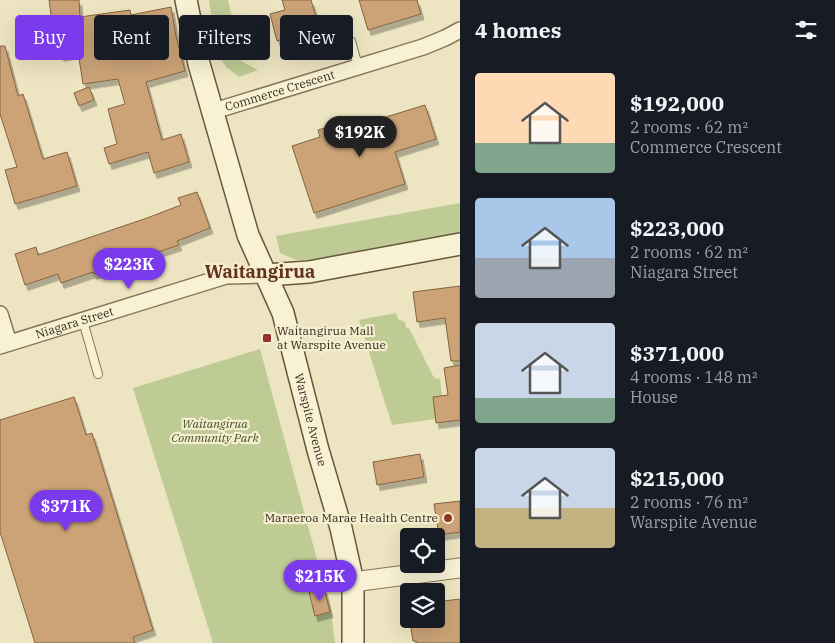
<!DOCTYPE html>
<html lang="en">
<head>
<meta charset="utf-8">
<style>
  :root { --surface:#171b24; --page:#20242c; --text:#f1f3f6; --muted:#9ea1a6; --accent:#7c3aed }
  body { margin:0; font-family:"IBM Plex Serif",serif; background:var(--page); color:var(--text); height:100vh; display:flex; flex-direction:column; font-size:19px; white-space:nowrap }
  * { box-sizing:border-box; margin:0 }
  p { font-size:16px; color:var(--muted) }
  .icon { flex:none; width:28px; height:28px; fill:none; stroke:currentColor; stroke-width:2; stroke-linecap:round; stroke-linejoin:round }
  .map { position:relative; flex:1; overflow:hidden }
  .panel { display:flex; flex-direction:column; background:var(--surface); width:375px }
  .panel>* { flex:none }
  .hud { position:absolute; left:15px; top:15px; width:370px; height:45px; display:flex; gap:10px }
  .fabs { position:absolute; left:400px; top:528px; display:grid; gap:10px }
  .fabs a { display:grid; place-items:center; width:45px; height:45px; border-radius:5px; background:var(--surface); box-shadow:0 5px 20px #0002; font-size:25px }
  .price { position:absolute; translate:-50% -42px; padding:0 11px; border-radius:18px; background:var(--accent); color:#fff; font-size:16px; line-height:32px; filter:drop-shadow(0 1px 2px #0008) }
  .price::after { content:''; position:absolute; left:50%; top:30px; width:15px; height:11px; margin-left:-8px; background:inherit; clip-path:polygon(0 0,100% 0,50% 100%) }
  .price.current { background:#222; color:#fff }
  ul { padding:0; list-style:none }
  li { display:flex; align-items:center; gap:15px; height:125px; padding:0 15px }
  li span { display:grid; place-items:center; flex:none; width:140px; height:100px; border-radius:5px; color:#555 }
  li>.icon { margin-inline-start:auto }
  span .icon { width:60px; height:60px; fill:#fffc; stroke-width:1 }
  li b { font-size:21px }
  h2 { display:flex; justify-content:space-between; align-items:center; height:60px; padding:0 15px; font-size:21px }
  .chip { padding:0 18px; border-radius:5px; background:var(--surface); box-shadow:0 5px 20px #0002; font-size:18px; line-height:45px }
  .chip.current { background:var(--accent); color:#fff }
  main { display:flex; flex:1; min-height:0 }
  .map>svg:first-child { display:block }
  .green { fill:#bfcb95 }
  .building { fill:#cba377; stroke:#85623f; filter:url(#shadow) }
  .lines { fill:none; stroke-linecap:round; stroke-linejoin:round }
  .service-casing { stroke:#877659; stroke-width:10 }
  .minor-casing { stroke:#877659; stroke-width:18 }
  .tertiary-casing { stroke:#877659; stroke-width:21 }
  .secondary-casing { stroke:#68573c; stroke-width:24 }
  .service { stroke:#f8f1d4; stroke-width:8 }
  .minor { stroke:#f8f1d4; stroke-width:15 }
  .tertiary { stroke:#f8f1d4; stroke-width:19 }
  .secondary { stroke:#f8f1d4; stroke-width:21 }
  .poi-dot { fill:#953329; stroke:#f5eed0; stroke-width:2 }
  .labels { text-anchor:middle; stroke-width:4.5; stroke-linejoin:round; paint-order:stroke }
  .street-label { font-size:12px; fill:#362c1d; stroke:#f5eed0 }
  .poi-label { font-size:12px; fill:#362c1d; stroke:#f5eed0; text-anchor:start }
  .park-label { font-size:12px; font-style:italic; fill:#425324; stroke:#f5eed0 }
  .district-label { font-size:18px; font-weight:bold; fill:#63321d; stroke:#f5eed0 }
</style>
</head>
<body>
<main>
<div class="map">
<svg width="460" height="643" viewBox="0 0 460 643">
  <defs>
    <filter id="shadow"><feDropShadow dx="3" dy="5.5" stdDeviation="0" flood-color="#0004"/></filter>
  </defs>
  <rect width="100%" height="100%" fill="#ede5c1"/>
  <g class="green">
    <polygon points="209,0 228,0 241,61 258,70 239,77 226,67 216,51"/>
    <polygon points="460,203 460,234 313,260 296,260 280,253 276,236"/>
    <polygon points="396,313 398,319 405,322 406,328 409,328 434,378 440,379 442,396 433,397 436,419 392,425 359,320"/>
    <polygon points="260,349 331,611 335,643 213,643 133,388"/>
  </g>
  <g class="building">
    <polygon points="49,0 79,0 80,17 130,10 131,15 171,7 176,36 185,71 146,82 162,140 181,134 189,162 154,173 148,152 109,164 104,148 117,144 108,109 125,104 118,79 83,84 78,52 61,56 52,22"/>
    <polygon points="282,0 311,0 316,17 319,16 327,40 301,49 296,34 277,41 270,14 285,10"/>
    <polygon points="359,0 417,0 421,14 368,30"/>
    <polygon points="0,46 5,46 18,96 23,94 43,159 67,152 77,186 15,204 5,170 17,167 0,114"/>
    <polygon points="89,87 94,100 79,106 74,93"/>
    <polygon points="425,105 436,139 395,152 405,184 314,213 292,146 320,137 318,130 332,126 334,133"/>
    <polygon points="197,192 210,228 177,241 179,245 93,274 93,272 61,283 58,274 25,285 15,254 36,247 38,255 147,218 181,205 178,198"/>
    <polygon points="460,286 460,361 451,361 445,318 417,322 413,292"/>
    <polygon points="460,365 460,420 436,423 433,397 448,395 444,368"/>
    <polygon points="74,397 86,435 92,433 153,630 133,637 135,643 35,643 0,532 0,420"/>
    <polygon points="420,454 424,477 377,485 373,462"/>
    <polygon points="460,501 460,532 439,535 434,504"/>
    <polygon points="324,588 330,612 315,616 309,592"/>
    <polygon points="460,599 460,643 417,643 416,641 413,641 410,622 414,621 413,619 436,619 436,602"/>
  </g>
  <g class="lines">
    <defs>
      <g id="service">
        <polyline points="351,41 358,66"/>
        <polyline points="83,321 98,374"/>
      </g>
      <g id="minor">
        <path id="s1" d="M 214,111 L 423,47 L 445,38 L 460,30"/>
        <polyline points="0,314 9,343"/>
        <path id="s2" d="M 0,346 L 226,276 L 266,275"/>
      </g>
      <polyline id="tertiary" points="353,582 460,568"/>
      <g id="secondary">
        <path id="s3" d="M 186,0 L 199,64 L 248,235 L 283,313 L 318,450 L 341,528 L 353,582 L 353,643"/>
        <polyline points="266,275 309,272 460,244"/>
      </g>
    </defs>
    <use href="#service" class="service-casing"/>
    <use href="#minor" class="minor-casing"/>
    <use href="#tertiary" class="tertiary-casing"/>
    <use href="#secondary" class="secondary-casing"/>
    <use href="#service" class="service"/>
    <use href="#minor" class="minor"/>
    <use href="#tertiary" class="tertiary"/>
    <use href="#secondary" class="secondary"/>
  </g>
  <g class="poi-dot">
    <rect x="262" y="333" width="10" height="10" rx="2.5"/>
    <circle cx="448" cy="518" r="5"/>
  </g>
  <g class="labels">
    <g class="street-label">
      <text dy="4" stroke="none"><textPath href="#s1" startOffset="69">Commerce Crescent</textPath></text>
      <text dy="4" stroke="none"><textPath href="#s2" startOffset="78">Niagara Street</textPath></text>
      <text dy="4" stroke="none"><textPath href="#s3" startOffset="439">Warspite Avenue</textPath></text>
    </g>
    <g class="poi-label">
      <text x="277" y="335">Waitangirua Mall<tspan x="277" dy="14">at Warspite Avenue</tspan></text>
      <text x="438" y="522" text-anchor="end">Maraeroa Marae Health Centre</text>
    </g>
    <g class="park-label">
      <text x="215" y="428">Waitangirua<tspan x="215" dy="14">Community Park</tspan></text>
    </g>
    <g class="district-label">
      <text x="260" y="278">Waitangirua</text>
    </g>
  </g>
</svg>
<div class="fabs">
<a><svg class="icon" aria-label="locate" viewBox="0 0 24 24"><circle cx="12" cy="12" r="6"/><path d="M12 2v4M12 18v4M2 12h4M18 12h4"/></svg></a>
<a><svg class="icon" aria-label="layers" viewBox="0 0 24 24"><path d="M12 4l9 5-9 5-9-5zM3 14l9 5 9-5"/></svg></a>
</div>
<b class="price current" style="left:360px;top:158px">$192K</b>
<b class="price" style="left:129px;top:290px">$223K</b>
<b class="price" style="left:66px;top:532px">$371K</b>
<b class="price" style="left:320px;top:602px">$215K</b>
<div class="hud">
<a class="chip current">Buy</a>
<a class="chip">Rent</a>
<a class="chip">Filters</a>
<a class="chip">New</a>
</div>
</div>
<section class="panel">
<h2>4 homes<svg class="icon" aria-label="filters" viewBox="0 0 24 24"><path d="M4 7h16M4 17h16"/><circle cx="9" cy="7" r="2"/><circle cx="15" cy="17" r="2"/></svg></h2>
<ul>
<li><span style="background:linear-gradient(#ffd9b3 70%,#7fa58c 0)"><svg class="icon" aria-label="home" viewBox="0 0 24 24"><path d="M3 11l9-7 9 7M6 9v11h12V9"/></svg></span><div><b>$192,000</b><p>2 rooms · 62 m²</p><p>Commerce Crescent</p></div></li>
<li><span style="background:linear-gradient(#a9c7e8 60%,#9aa5b1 0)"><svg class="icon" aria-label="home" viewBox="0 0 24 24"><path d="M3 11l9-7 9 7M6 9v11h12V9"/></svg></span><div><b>$223,000</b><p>2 rooms · 62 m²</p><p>Niagara Street</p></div></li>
<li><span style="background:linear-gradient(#c9d6e8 75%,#7fa58c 0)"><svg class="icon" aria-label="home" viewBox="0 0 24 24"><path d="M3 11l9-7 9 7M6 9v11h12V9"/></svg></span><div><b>$371,000</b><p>4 rooms · 148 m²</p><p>House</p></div></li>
<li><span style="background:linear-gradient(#c9d6e8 60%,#c2b280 0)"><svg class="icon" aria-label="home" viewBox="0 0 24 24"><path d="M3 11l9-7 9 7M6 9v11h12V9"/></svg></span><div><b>$215,000</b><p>2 rooms · 76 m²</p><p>Warspite Avenue</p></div></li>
</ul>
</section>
</main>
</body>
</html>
